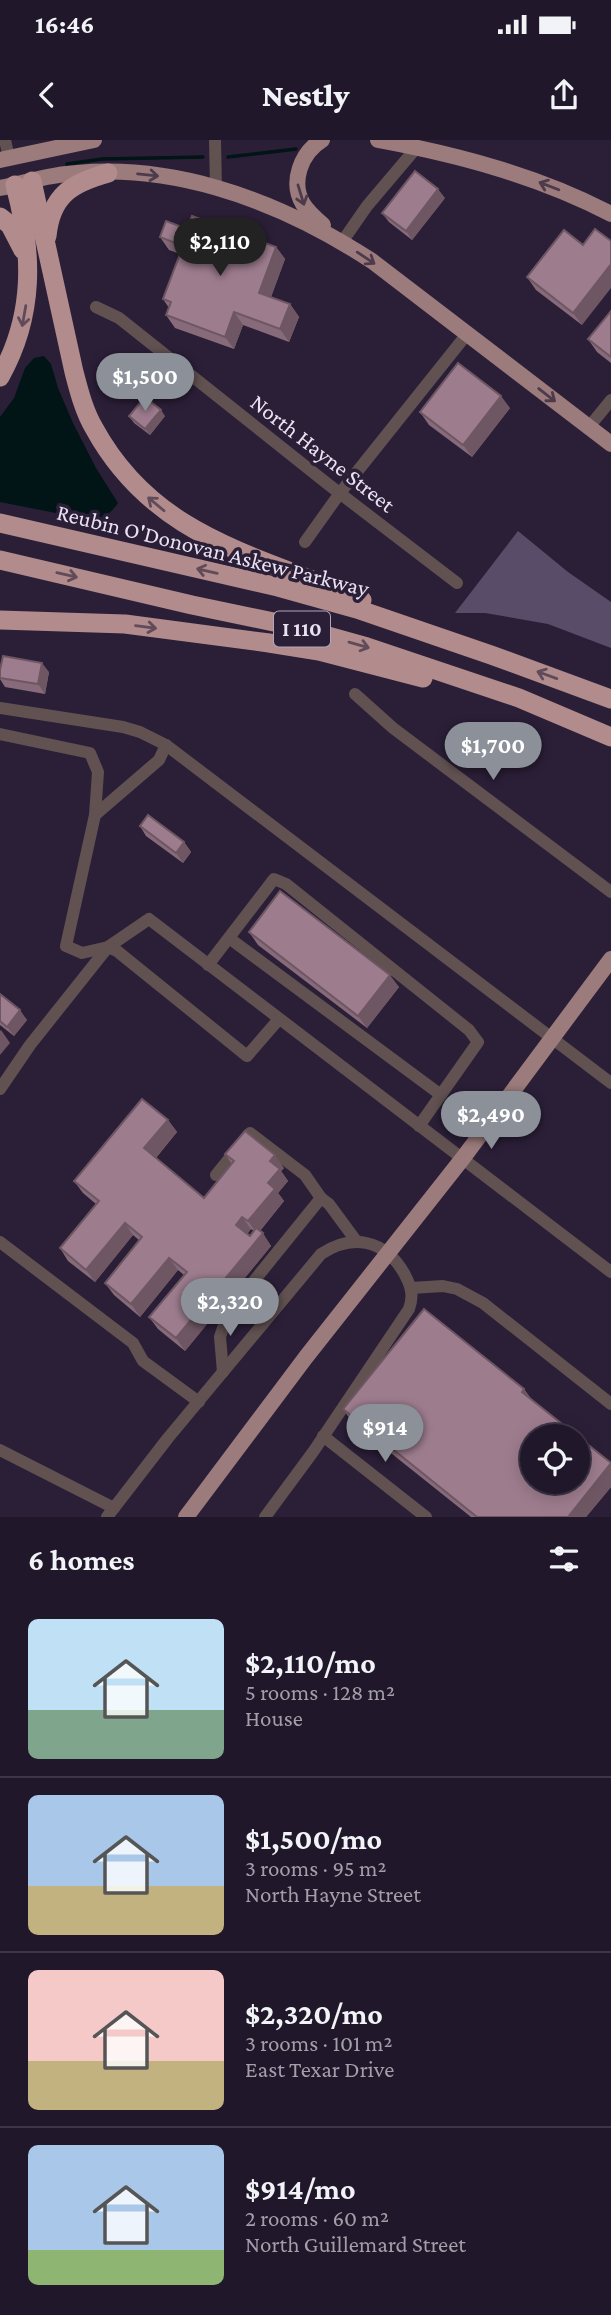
<!DOCTYPE html>
<html lang="en">
<head>
<meta charset="utf-8">
<style>
  :root { --surface:#20172a; --page:#282032; --text:#f1f3f6; --muted:#a29fa8; --line:#3d3647; --accent:#8c9099 }
  body { margin:0; font-family:"Crimson Pro",serif; background:var(--page); color:var(--text); height:100vh; display:flex; flex-direction:column; font-size:26px; white-space:nowrap }
  * { box-sizing:border-box; margin:0 }
  p { font-size:23px; color:var(--muted) }
  .icon { flex:none; width:38px; height:38px; fill:none; stroke:currentColor; stroke-width:2; stroke-linecap:round; stroke-linejoin:round }
  .map { position:relative; height:1377px; overflow:hidden }
  .panel { display:flex; flex-direction:column; background:var(--surface); flex:1 }
  .panel>* { flex:none }
  .tools { position:absolute; left:520px; top:1284px; display:grid; gap:14px }
  .tools a { display:grid; place-items:center; width:70px; height:70px; border-radius:50%; background:var(--surface); box-shadow:0 4px 18px #0003,0 0 0 2px var(--line); font-size:35px }
  .price { position:absolute; translate:-50% -60px; padding:0 16px; border-radius:24px; background:var(--accent); color:#fff; font-size:23px; line-height:46px; filter:drop-shadow(0 2px 4px #0008) }
  .price::after { content:''; position:absolute; left:50%; top:42px; width:21px; height:16px; margin-left:-10px; background:inherit; clip-path:polygon(0 0,100% 0,50% 100%) }
  .price.on { background:#222; color:#fff }
  ul { padding:0; list-style:none }
  li { display:flex; align-items:center; gap:21px; height:175px; padding:0 28px }
  li+li { border-top:2px solid var(--line) }
  li span { display:grid; place-items:center; flex:none; width:196px; height:140px; border-radius:10px; color:#555 }
  li>.icon { margin-inline-start:auto }
  span .icon { width:84px; height:84px; fill:#fffc; stroke-width:1 }
  li b { font-size:30px }
  h2 { display:flex; justify-content:space-between; align-items:center; height:84px; padding:0 28px; font-size:30px }
  .status { display:flex; justify-content:space-between; align-items:center; height:49px; padding:0 35px; background:var(--surface); direction:ltr }
  .status svg { height:19px; fill:currentColor }
  header { display:flex; justify-content:space-between; align-items:center; height:91px; padding:0 28px; background:var(--surface); font-size:32px; font-weight:800 }
  .map>svg:first-child { display:block }
  .forest { fill:#594c68 }
  .water { fill:#011416 }
  .lines { fill:none; stroke-linecap:round; stroke-linejoin:round }
  .stream { stroke:#011416; stroke-width:3.5 }
  .minor { stroke:#615151; stroke-width:12 }
  .major { stroke:#9b7b7b; stroke-width:16 }
  .highway { stroke:#b28c8c; stroke-width:19 }
  .wall { fill:#876b7a; fill-rule:evenodd }
  .shaded-wall { fill:#6e5763 }
  .building { fill:#9d7c8e; stroke:#6e5763; stroke-width:2; fill-rule:evenodd }
  .oneway { stroke:#4d3b4c }
  .oneway2 { stroke:#614b5a }
  .labels { text-anchor:middle; stroke-width:7; stroke-linejoin:round; paint-order:stroke }
  .shield { fill:#2b1f38; stroke:#b0a8ba; stroke-width:2 }
  .shield-label { font-size:21px; font-weight:bold; fill:#e9e2f2 }
  .street-label { font-size:23px; fill:#e9e2f2; stroke:#2b1f38 }
</style>
</head>
<body>
<div class="status"><b>16:46</b><svg viewBox="0 0 49 12"><path d="M0 12V9h3v3zM5 12V6h3v6zM10 12V3h3v9zM15 12V0h3v12zM26 1h20v11H26zM47 4h2v5h-2z"/></svg></div>
<header><svg class="icon" aria-label="back" viewBox="0 0 24 24"><path d="M15 5l-7 7 7 7"/></svg>Nestly<svg class="icon" aria-label="share" viewBox="0 0 24 24"><path d="M12 15V3M7 8l5-5 5 5M5 13v7h14v-7"/></svg></header>
<div class="map">
<svg width="611" height="1377" viewBox="0 0 611 1377">
  <rect width="100%" height="100%" fill="#2b1f38"/>
  <polygon class="forest" points="518,391 568,432 611,462 611,508 548,484 485,473 455,473"/>
  <path class="water" d="M 44,216 L 51,224 L 58,248 L 73,283 L 96,328 L 118,363 C 109,376 102,379 86,379 L 0,362 L 0,277 L 14,258 L 25,228 L 34,218 Z"/>
  <g class="lines">
    <g class="stream">
      <polyline points="228,17 296,9"/>
      <polyline points="67,24 102,19 203,17"/>
    </g>
    <g class="minor">
      <polyline points="5,0 9,18"/>
      <polyline points="215,0 216,47"/>
      <polyline points="342,102 367,66 417,7"/>
      <polyline points="96,167 119,178 329,345 457,443"/>
      <polyline points="589,287 611,260"/>
      <polyline points="305,402 340,353 467,194"/>
      <polyline points="355,554 393,588 611,752"/>
      <polyline points="0,568 123,587 140,592 166,605 611,943"/>
      <polyline points="0,594 90,613 98,632 95,675"/>
      <polyline points="166,605 159,620 95,675 66,806 82,813 108,807 149,779 611,1132"/>
      <polyline points="229,798 441,955"/>
      <polyline points="208,825 274,739 286,744 469,890 478,902 419,986"/>
      <polyline points="0,949 30,905 108,807 117,811 247,916 279,879"/>
      <polyline points="216,1035 250,993 305,1035 321,1058"/>
      <polyline points="0,1102 133,1203 143,1221 199,1262"/>
      <polyline points="411,1148 443,1146 457,1149 483,1163 611,1264"/>
      <polyline points="223,1232 220,1197 228,1173 321,1058 329,1064 357,1102"/>
      <polyline points="323,1296 426,1377"/>
      <polyline points="0,1310 114,1368"/>
      <path d="M 107,1377 L 168,1298 L 321,1114 C 353,1093 385,1100 404,1133 C 411,1146 414,1155 409,1169 L 313,1312 L 265,1377"/>
    </g>
    <g class="major">
      <path d="M 322,0 C 301,13 290,42 303,64 C 308,72 315,78 323,85"/>
      <path d="M 378,0 C 459,15 538,36 611,74"/>
      <polyline points="0,20 94,0"/>
      <path d="M 0,48 C 16,45 31,40 47,37 C 162,16 277,59 372,121 L 611,304"/>
      <polyline points="186,1377 306,1217 463,1018 611,819"/>
    </g>
    <g class="highway">
      <path d="M 32,41 L 74,232 C 79,251 84,271 94,288 C 154,398 256,414 362,460"/>
      <polyline points="0,77 10,85 23,110"/>
      <path d="M 47,96 C 51,55 72,43 108,33"/>
      <path d="M 0,237 C 35,175 33,112 15,45"/>
      <polyline points="0,383 278,447 357,469 491,515 611,559"/>
      <polyline points="0,420 192,465 288,485 367,507 519,558 611,597"/>
      <polyline points="0,480 125,484 269,503 319,511 423,538"/>
    </g>
  </g>
  <g class="wall">
    <polygon points="445,58 412,100 389,82 382,73"/>
    <polygon points="187,89 276,107 285,119 271,157 290,164 299,177 289,202 243,185 234,209 175,188 166,175 169,168 163,159 180,114 169,110 160,97"/>
    <polygon points="583,105 582,185 536,150 527,137"/>
    <polygon points="611,171 611,223 597,212 588,199"/>
    <polygon points="510,268 472,317 429,285 420,272"/>
    <polygon points="129,276 165,276 150,295 134,283"/>
    <polygon points="0,530 49,532 45,554 5,547 0,539"/>
    <polygon points="140,686 184,702 191,712 183,723 146,696"/>
    <polygon points="249,792 399,847 367,888 258,805"/>
    <polygon points="0,854 27,880 14,896 0,885"/>
    <path d="M 168,980 L 177,992 L 156,1018 L 204,1058 L 232,1024 L 225,1014 L 284,1028 L 281,1031 L 288,1041 L 278,1053 L 284,1061 L 260,1091 L 271,1106 L 185,1211 L 158,1189 L 149,1177 L 184,1135 L 178,1130 L 140,1177 L 114,1155 L 105,1143 L 140,1101 L 133,1095 L 95,1142 L 68,1121 L 60,1108 L 96,1064 L 83,1053 L 74,1041 ZM 251,1089 L 254,1091 L 250,1096 L 247,1094 Z"/>
    <polygon points="524,1249 532,1260 611,1347 586,1377 471,1377 352,1282 343,1269"/>
  </g>
  <g class="shaded-wall">
    <polygon points="438,49 445,58 412,100 406,91"/>
    <polygon points="276,107 285,119 268,165 259,153"/>
    <polygon points="611,124 611,148 582,185 573,173"/>
    <polygon points="290,164 299,177 289,202 280,189"/>
    <polygon points="234,172 243,185 234,209 225,197"/>
    <polygon points="501,256 510,268 472,317 463,305"/>
    <polygon points="161,270 165,276 150,295 145,289"/>
    <polygon points="42,523 49,532 45,554 38,544"/>
    <polygon points="184,702 191,712 183,723 176,713"/>
    <polygon points="390,835 399,847 367,888 358,876"/>
    <polygon points="20,870 27,880 14,896 7,887"/>
    <polygon points="1,890 10,903 0,915 0,891"/>
    <polygon points="168,980 177,992 153,1021 144,1008"/>
    <polygon points="275,1015 284,1028 281,1031 288,1041 278,1053 284,1061 257,1094 248,1081 268,1043 270,1021"/>
    <polygon points="242,1077 251,1089 245,1097 236,1085"/>
    <polygon points="125,1083 133,1095 95,1142 86,1130"/>
    <polygon points="263,1093 271,1106 185,1211 176,1198"/>
    <polygon points="169,1118 178,1130 140,1177 131,1164"/>
    <polygon points="524,1249 533,1262 522,1252"/>
    <polygon points="611,1323 611,1347 586,1377 568,1377"/>
  </g>
  <g class="building">
    <polygon points="415,31 438,49 406,91 382,73"/>
    <polygon points="192,76 276,107 259,153 290,164 280,189 234,172 225,197 166,175 171,162 163,159 183,106 160,97 166,81 187,89"/>
    <polygon points="595,89 611,101 611,124 573,173 527,137 564,90 583,105"/>
    <polygon points="611,171 611,217 588,199"/>
    <polygon points="458,223 501,256 463,305 420,272"/>
    <polygon points="145,257 161,270 145,289 129,276"/>
    <polygon points="3,516 42,523 38,544 0,538 0,530"/>
    <polygon points="148,675 184,702 176,713 140,686"/>
    <polygon points="280,751 390,835 358,876 249,792"/>
    <polygon points="0,854 20,870 7,887 0,881"/>
    <polygon points="142,959 168,980 144,1008 204,1058 234,1021 225,1014 245,991 275,1015 270,1021 280,1029 268,1043 275,1049 248,1081 242,1077 236,1085 250,1096 256,1088 263,1093 176,1198 149,1177 187,1132 169,1118 131,1164 105,1143 142,1097 125,1083 86,1130 60,1108 99,1061 74,1041"/>
    <path d="M 424,1169 L 524,1249 L 522,1252 L 611,1323 L 568,1377 L 477,1377 L 343,1269 ZM 532,1297 L 578,1297 L 578,1342 L 532,1342 Z"/>
  </g>
  <defs><path id="oneway-shaft" d="M-6 0H5M1.5-3L5.5 0L1.5 3" fill="none" stroke-width="1.6" stroke-linecap="round" stroke-linejoin="round" transform="scale(1.75)"/></defs>
  <g class="oneway">
    <use href="#oneway-shaft" transform="translate(148 35) rotate(6)"/>
    <use href="#oneway-shaft" transform="translate(549 46) rotate(-159)"/>
    <use href="#oneway-shaft" transform="translate(301 55) rotate(73)"/>
    <use href="#oneway-shaft" transform="translate(366 118) rotate(34)"/>
    <use href="#oneway-shaft" transform="translate(547 255) rotate(38)"/>
  </g>
  <g class="oneway2">
    <use href="#oneway-shaft" transform="translate(24 176) rotate(100)"/>
    <use href="#oneway-shaft" transform="translate(156 364) rotate(-140)"/>
    <use href="#oneway-shaft" transform="translate(207 431) rotate(-167)"/>
    <use href="#oneway-shaft" transform="translate(67 435) rotate(13)"/>
    <use href="#oneway-shaft" transform="translate(146 487) rotate(7)"/>
    <use href="#oneway-shaft" transform="translate(359 505) rotate(16)"/>
    <use href="#oneway-shaft" transform="translate(547 535) rotate(-160)"/>
  </g>
  <g class="labels">
    <rect class="shield" x="274" y="471.5" width="56" height="35" rx="5"/>
    <g class="shield-label">
      <text x="302" y="496">I 110</text>
    </g>
    <g class="street-label">
      <text transform="translate(323 313) rotate(38)" y="8">North Hayne Street</text>
      <text transform="translate(213 410) rotate(14)" y="8">Reubin O'Donovan Askew Parkway</text>
    </g>
  </g>
</svg>
<div class="tools">
<a><svg class="icon" aria-label="locate" viewBox="0 0 24 24"><circle cx="12" cy="12" r="6"/><path d="M12 2v4M12 18v4M2 12h4M18 12h4"/></svg></a>
</div>
<b class="price on" style="left:220px;top:138px">$2,110</b>
<b class="price" style="left:145px;top:273px">$1,500</b>
<b class="price" style="left:493px;top:642px">$1,700</b>
<b class="price" style="left:491px;top:1011px">$2,490</b>
<b class="price" style="left:230px;top:1198px">$2,320</b>
<b class="price" style="left:385px;top:1324px">$914</b>
</div>
<section class="panel">
<h2>6 homes<svg class="icon" aria-label="filters" viewBox="0 0 24 24"><path d="M4 7h16M4 17h16"/><circle cx="9" cy="7" r="2"/><circle cx="15" cy="17" r="2"/></svg></h2>
<ul>
<li><span style="background:linear-gradient(#bfe0f5 65%,#7fa58c 0)"><svg class="icon" aria-label="home" viewBox="0 0 24 24"><path d="M3 11l9-7 9 7M6 9v11h12V9"/></svg></span><div><b>$2,110/mo</b><p>5 rooms · 128 m²</p><p>House</p></div></li>
<li><span style="background:linear-gradient(#a9c7e8 65%,#c2b280 0)"><svg class="icon" aria-label="home" viewBox="0 0 24 24"><path d="M3 11l9-7 9 7M6 9v11h12V9"/></svg></span><div><b>$1,500/mo</b><p>3 rooms · 95 m²</p><p>North Hayne Street</p></div></li>
<li><span style="background:linear-gradient(#f6c9c9 65%,#c2b280 0)"><svg class="icon" aria-label="home" viewBox="0 0 24 24"><path d="M3 11l9-7 9 7M6 9v11h12V9"/></svg></span><div><b>$2,320/mo</b><p>3 rooms · 101 m²</p><p>East Texar Drive</p></div></li>
<li><span style="background:linear-gradient(#a9c7e8 75%,#8fb573 0)"><svg class="icon" aria-label="home" viewBox="0 0 24 24"><path d="M3 11l9-7 9 7M6 9v11h12V9"/></svg></span><div><b>$914/mo</b><p>2 rooms · 60 m²</p><p>North Guillemard Street</p></div></li>
</ul>
</section>
</body>
</html>
